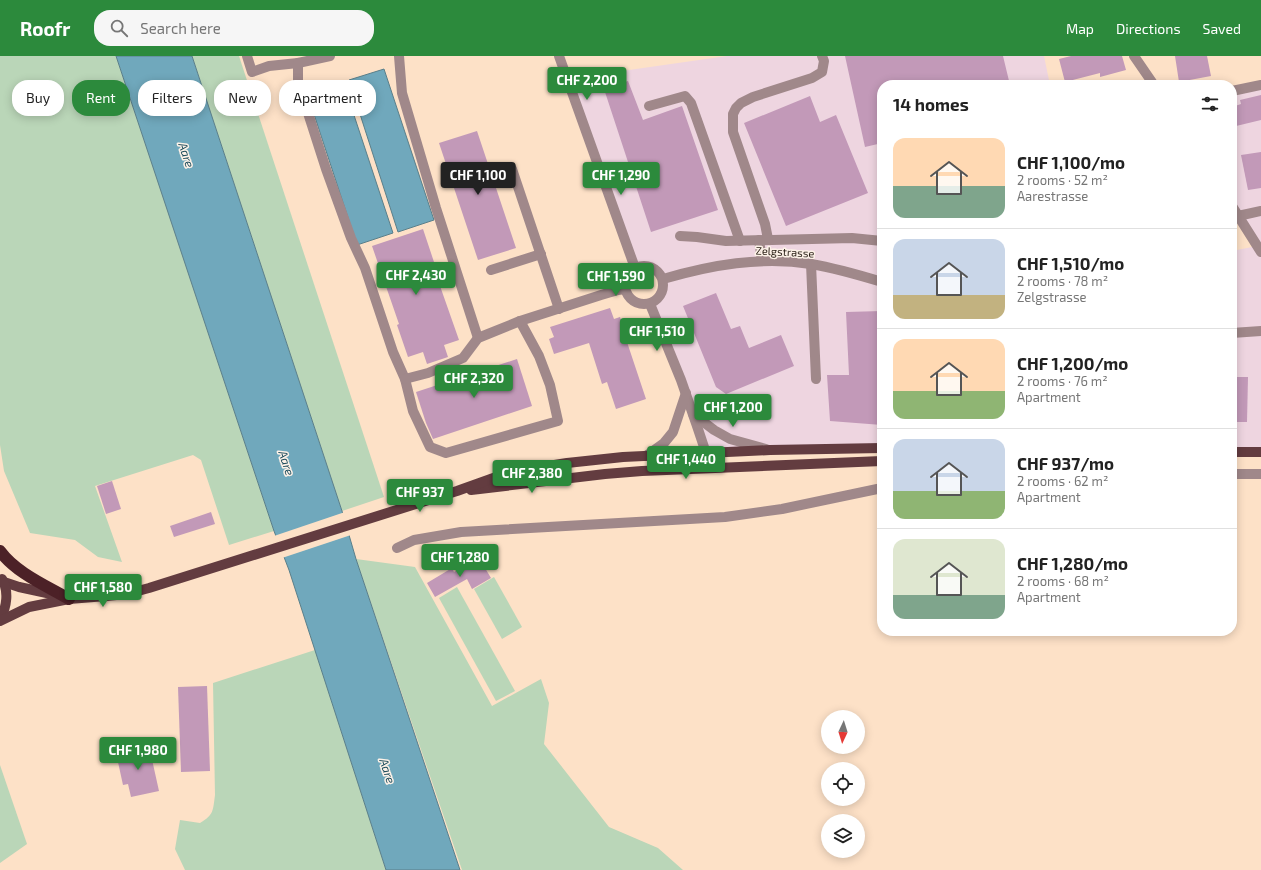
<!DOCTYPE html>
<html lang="en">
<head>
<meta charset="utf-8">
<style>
  :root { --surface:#fff; --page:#f6f6f6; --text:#222; --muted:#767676; --line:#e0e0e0; --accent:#2c8a3c }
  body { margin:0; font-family:"Exo 2",sans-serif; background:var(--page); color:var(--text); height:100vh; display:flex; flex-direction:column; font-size:15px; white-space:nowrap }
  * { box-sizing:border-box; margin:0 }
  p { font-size:13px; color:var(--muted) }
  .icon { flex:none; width:22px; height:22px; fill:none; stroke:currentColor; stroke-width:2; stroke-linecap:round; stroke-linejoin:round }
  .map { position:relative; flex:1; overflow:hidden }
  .details { position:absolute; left:877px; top:24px; width:360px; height:556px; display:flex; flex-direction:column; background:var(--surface); border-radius:16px; box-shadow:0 2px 10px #0003 }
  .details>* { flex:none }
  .guide { position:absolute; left:12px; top:24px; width:380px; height:36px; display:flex; gap:8px }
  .needle { width:26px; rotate:184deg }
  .buttons { position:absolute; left:821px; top:654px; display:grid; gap:8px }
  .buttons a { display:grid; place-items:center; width:44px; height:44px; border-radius:50%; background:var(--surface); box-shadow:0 2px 10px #0003; font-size:20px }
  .price { position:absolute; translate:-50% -34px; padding:0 9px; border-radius:4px; background:var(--accent); color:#fff; font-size:13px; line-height:26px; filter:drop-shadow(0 1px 2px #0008) }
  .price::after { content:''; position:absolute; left:50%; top:24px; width:12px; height:9px; margin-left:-6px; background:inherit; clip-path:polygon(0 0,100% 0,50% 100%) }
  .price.current { background:#222; color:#fff }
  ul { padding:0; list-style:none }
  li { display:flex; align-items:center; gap:12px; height:100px; padding:0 16px }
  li+li { border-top:1px solid var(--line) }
  li span { display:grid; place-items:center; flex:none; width:112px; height:80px; border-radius:12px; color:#555 }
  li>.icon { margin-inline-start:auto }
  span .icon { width:48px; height:48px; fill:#fffc; stroke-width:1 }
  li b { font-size:17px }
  h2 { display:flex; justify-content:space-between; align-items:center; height:48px; padding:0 16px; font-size:17px }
  .pill { padding:0 14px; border-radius:16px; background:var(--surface); box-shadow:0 2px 10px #0003; font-size:14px; line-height:36px }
  .pill.current { background:var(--accent); color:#fff }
  header { display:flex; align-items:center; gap:24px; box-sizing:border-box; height:56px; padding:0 20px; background:var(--accent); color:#fff }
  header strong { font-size:19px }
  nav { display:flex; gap:22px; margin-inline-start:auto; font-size:14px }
  .search { width:280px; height:36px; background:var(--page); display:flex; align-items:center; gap:10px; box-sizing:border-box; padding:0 14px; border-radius:16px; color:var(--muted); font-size:15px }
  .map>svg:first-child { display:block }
  .industrial { fill:#eed5e0 }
  .green { fill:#bad6b8 }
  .water { fill:#70a8bc; stroke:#5a7f8a }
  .pier { fill:#fde1c7 }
  .building { fill:#c299b8 }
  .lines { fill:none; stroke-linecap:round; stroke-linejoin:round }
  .minor { stroke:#a0888a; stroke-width:10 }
  .major { stroke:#633c40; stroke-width:10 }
  .highway { stroke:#4c2127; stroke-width:12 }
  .labels { text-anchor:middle; stroke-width:3; stroke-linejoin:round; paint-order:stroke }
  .street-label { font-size:11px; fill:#281e15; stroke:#fdf2e8 }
  .water-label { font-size:12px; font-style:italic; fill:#1d4c5c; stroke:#fdf2e8 }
</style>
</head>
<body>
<header>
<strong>Roofr</strong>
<div class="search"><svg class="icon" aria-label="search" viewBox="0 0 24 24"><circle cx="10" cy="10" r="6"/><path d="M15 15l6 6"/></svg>Search here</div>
<nav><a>Map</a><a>Directions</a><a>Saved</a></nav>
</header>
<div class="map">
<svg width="1261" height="814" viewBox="0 0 1261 814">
  <rect width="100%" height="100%" fill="#fde1c7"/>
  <g class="industrial">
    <polygon points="727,0 1044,0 1050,29 882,29 882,392 705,397 650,248 657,244 660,240 663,234 663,223 660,217 649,210 642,210 635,212 566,23"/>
    <polygon points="1261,29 1261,396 1232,396 1232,195 1257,190 1232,150 1232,35"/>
  </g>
  <g class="green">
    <polygon points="0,0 116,0 274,475 229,489 201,404 193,399 95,430 122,506 98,501 75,484 30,477 4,415 0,389"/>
    <polygon points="192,0 239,0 384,441 342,455"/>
    <polygon points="356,503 415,511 492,650 541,623 549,647 544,688 609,771 658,792 683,814 462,814"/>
    <polygon points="494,521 522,571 502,583 474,533"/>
    <polygon points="457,531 515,635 496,645 439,542"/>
    <path d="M 315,594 L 386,814 L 185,814 L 175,793 L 180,764 L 200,767 C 214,759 213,754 215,739 L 213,627 Z"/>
    <polygon points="0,709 27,788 0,807"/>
  </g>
  <g class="water">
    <polygon points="116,0 192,0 342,455 356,503 460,814 386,814 289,514 274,475"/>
    <polygon points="384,13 434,164 398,176 349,24"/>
    <polygon points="343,26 393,177 357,189 307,37"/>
  </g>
  <polygon class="pier" points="345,456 351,479 282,502 274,480"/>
  <g class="building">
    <polygon points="845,0 1003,0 1010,29 882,29 882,87 865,91"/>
    <polygon points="1071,0 1122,0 1126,14 1100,21 1100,17 1065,26 1059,3"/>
    <polygon points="1175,0 1207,0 1211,20 1179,26"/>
    <polygon points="628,25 643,64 682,50 718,154 651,176 604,33"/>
    <polygon points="1261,39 1261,64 1232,71 1232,51 1241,48 1240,44"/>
    <polygon points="810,40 820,66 836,59 868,137 786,170 744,67"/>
    <polygon points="477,75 516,192 478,204 439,87"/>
    <polygon points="1261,96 1261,132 1248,134 1241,99"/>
    <polygon points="423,173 435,209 433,210 459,284 444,289 448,301 427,308 423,296 408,301 397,269 399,268 372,190"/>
    <polygon points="716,237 731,273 740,270 749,292 781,279 794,310 726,338 716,331 683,250"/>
    <polygon points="610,252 614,263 620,261 626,276 624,277 646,343 616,353 607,326 602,328 589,287 554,298 549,283 554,281 550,271"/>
    <polygon points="882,255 882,369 830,365 827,319 849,319 846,256"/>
    <polygon points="517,303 532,350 433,383 426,367 416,336"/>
    <polygon points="1232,321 1248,321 1247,366 1232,366"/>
    <polygon points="112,425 121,453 106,458 97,430"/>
    <polygon points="211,456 215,468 174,481 170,470"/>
    <polygon points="479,502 491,522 472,533 467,523 435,541 427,527 452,512 454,516"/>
    <polygon points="207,630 210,715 181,716 178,631"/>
    <polygon points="149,690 159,735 131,741 128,728 123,729 116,697"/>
  </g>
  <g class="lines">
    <g class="minor">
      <polyline points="247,0 252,16 269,10 298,7"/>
      <polyline points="330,0 298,7 298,26 326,113 351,182 365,212 393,296 405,323 413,355 430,391 446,397 558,365 550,329 539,300 520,265"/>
      <polyline points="399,0 402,37 436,152 478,282"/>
      <polyline points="559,0 635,212"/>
      <polyline points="1134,0 1154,29"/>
      <polyline points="1232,35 1261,29"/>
      <polyline points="649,50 685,40 691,47 740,185"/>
      <polyline points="512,113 559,253"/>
      <polyline points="1232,150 1261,196"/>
      <polyline points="1238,160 1261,155"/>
      <polyline points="680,180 697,181 726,185 852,182 882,185"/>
      <polyline points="768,183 765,168 733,76 733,58 736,52 741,47 753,41 812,22 822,16 824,5 822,0"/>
      <polyline points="759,184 762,204"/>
      <polyline points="811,208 816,323"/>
      <circle cx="644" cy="229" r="19"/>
      <polyline points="491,214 541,198"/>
      <path d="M 663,223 C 711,209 761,200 811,208 C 835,212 859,219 882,226"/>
      <polyline points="650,248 681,324 697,370 704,391 706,412"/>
      <polyline points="1232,277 1261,275"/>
      <polyline points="405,323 428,317 463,302 478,282 520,265 601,239 618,234 625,233"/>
      <polyline points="693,358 714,374 730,383 766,393"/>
      <polyline points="646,400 664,387 673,376 686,337"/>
      <polyline points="1232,418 1261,418"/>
      <polyline points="397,492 414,484 461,476 725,461 782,453 882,432"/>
    </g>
    <g class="major">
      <polyline points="1232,396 1261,396"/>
      <polyline points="471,434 605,418 642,415 882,405"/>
      <polyline points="4,526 19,531 56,539"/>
      <path d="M 0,563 C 7,551 9,535 2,523"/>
      <polyline points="0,565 29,551 69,543 106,540 127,538 149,532 457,435 499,420 523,414 567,407 623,401 770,394 882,392"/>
    </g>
    <path class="highway" d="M 0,495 C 16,517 47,530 69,543"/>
  </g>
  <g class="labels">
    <g class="street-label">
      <text transform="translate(785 196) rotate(3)" y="4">Zelgstrasse</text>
    </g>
    <g class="water-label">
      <text transform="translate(186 99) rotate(72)" y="4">Aare</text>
      <text transform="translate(286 407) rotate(72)" y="4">Aare</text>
      <text transform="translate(387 715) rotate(72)" y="4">Aare</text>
    </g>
  </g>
</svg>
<div class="buttons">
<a><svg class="needle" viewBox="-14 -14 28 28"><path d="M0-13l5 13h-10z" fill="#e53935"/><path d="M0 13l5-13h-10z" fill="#767676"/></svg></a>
<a><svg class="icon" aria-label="locate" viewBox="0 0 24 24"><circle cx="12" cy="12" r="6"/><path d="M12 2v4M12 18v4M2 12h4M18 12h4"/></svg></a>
<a><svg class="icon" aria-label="layers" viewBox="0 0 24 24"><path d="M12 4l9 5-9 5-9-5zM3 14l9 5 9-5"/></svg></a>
</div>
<b class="price" style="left:587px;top:45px">CHF 2,200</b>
<b class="price current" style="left:478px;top:140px">CHF 1,100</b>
<b class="price" style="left:621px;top:140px">CHF 1,290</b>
<b class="price" style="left:416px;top:240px">CHF 2,430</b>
<b class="price" style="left:616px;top:241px">CHF 1,590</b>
<b class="price" style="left:657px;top:296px">CHF 1,510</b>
<b class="price" style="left:474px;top:343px">CHF 2,320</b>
<b class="price" style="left:733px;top:372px">CHF 1,200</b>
<b class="price" style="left:686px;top:424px">CHF 1,440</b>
<b class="price" style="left:532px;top:438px">CHF 2,380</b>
<b class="price" style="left:420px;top:457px">CHF 937</b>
<b class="price" style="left:460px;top:522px">CHF 1,280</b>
<b class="price" style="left:103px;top:552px">CHF 1,580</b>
<b class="price" style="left:138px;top:715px">CHF 1,980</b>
<div class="guide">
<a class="pill">Buy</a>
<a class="pill current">Rent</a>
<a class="pill">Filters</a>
<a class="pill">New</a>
<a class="pill">Apartment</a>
</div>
<section class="details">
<h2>14 homes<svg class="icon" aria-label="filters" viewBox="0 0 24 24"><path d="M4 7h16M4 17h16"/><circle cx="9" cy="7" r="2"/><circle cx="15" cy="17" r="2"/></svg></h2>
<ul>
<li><span style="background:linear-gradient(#ffd9b3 60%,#7fa58c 0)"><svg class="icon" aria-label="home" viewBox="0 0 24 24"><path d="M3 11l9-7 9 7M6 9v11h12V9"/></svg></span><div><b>CHF 1,100/mo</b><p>2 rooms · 52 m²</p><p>Aarestrasse</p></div></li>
<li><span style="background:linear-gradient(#c9d6e8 70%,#c2b280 0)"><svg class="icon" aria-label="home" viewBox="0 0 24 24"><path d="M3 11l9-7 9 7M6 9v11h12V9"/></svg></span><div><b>CHF 1,510/mo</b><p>2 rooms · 78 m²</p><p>Zelgstrasse</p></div></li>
<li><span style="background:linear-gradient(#ffd9b3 65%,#8fb573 0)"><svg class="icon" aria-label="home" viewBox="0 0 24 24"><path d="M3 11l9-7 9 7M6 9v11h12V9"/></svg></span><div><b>CHF 1,200/mo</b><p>2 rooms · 76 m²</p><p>Apartment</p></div></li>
<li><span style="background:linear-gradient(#c9d6e8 65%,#8fb573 0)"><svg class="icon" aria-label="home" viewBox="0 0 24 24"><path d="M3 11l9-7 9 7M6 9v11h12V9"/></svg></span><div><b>CHF 937/mo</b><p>2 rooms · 62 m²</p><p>Apartment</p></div></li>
<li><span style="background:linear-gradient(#dfe7d0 70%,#7fa58c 0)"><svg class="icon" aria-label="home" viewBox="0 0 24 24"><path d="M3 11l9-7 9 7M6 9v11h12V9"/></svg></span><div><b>CHF 1,280/mo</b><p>2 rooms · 68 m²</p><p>Apartment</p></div></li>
</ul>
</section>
</div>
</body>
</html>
